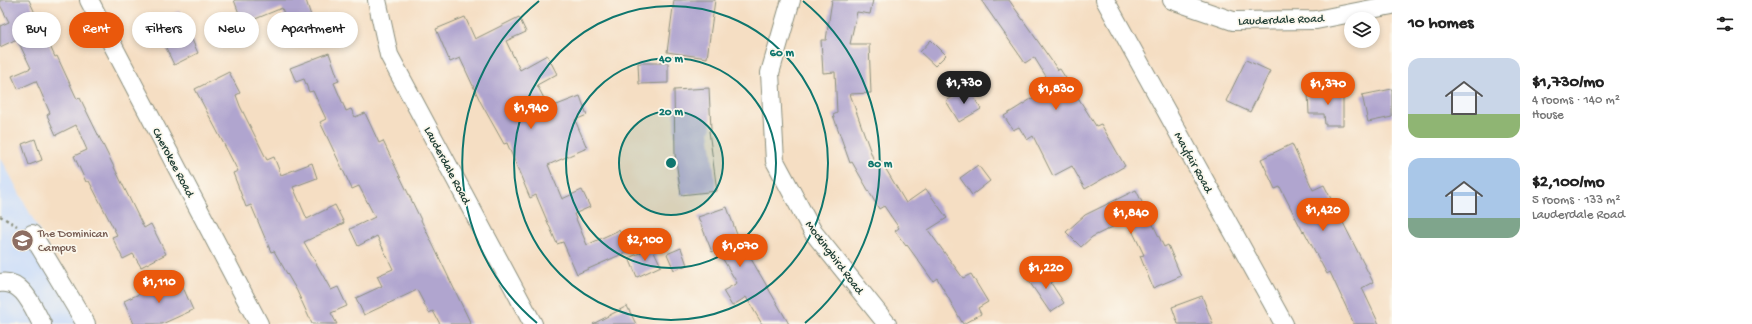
<!DOCTYPE html>
<html lang="en">
<head>
<meta charset="utf-8">
<style>
  :root { --surface:#fff; --page:#f6f6f6; --text:#222; --muted:#767676; --accent:#ea580c }
  body { margin:0; font-family:"Gochi Hand",sans-serif; background:var(--page); color:var(--text); height:100vh; display:flex; flex-direction:column; font-size:15px; white-space:nowrap }
  * { box-sizing:border-box; margin:0 }
  p { font-size:13px; color:var(--muted) }
  .icon { flex:none; width:22px; height:22px; fill:none; stroke:currentColor; stroke-width:2; stroke-linecap:round; stroke-linejoin:round }
  .map { position:relative; flex:1; overflow:hidden }
  .sheet { display:flex; flex-direction:column; background:var(--surface); width:360px }
  .sheet>* { flex:none }
  .hud { position:absolute; left:12px; top:12px; width:380px; height:36px; display:flex; gap:8px }
  .buttons { position:absolute; left:1344px; top:12px; display:grid; gap:8px }
  .buttons a { display:grid; place-items:center; width:36px; height:36px; border-radius:50%; background:var(--surface); box-shadow:0 2px 6px #0003; font-size:20px }
  .price { position:absolute; translate:-50% -34px; padding:0 9px; border-radius:14px; background:var(--accent); color:#fff; font-size:13px; line-height:26px; filter:drop-shadow(0 1px 2px #0008) }
  .price::after { content:''; position:absolute; left:50%; top:24px; width:12px; height:9px; margin-left:-6px; background:inherit; clip-path:polygon(0 0,100% 0,50% 100%) }
  .price.selected { background:#222; color:#fff }
  ul { padding:0; list-style:none }
  li { display:flex; align-items:center; gap:12px; height:100px; padding:0 16px }
  li span { display:grid; place-items:center; flex:none; width:112px; height:80px; border-radius:12px; color:#555 }
  li>.icon { margin-inline-start:auto }
  span .icon { width:48px; height:48px; fill:#fffc; stroke-width:1 }
  li b { font-size:17px }
  h2 { display:flex; justify-content:space-between; align-items:center; height:48px; padding:0 16px; font-size:17px }
  .chip { padding:0 14px; border-radius:18px; background:var(--surface); box-shadow:0 2px 6px #0003; font-size:14px; line-height:36px }
  .chip.selected { background:var(--accent); color:#fff }
  main { display:flex; flex:1; min-height:0 }
  .map>svg:first-child { display:block }
  .built { fill:#c9dcf9 }
  .building { fill:#b0a5cf }
  .lines { fill:none; stroke-linecap:round; stroke-linejoin:round }
  .minor-casing { stroke:#8a8e7c; stroke-width:20 }
  .path { stroke:#8a8e7c; stroke-width:2.5; stroke-dasharray:3 3; stroke-linecap:butt }
  .minor { stroke:#fff; stroke-width:18 }
  .ring { fill:none; stroke:#0f766e; stroke-width:2 }
  .labels { text-anchor:middle; stroke-width:3.5; stroke-linejoin:round; paint-order:stroke }
  .street-label { font-size:12px; fill:#1f3d34; stroke:#fbf7ec }
  .education-label { font-size:12px; fill:#785e54; stroke:#fbf7ec; text-anchor:start }
  .centre { fill:#0f766e; stroke:#fbf7ec; stroke-width:2 }
  .ring-label { font-size:12px; text-anchor:middle; font-weight:bold; fill:#0f766e; stroke:#fbf7ec; stroke-width:3.5; stroke-linejoin:round; paint-order:stroke }
</style>
</head>
<body>
<main>
<div class="map">
<svg width="1392" height="324" viewBox="0 0 1392 324">
  <rect width="100%" height="100%" fill="#fbf7ec"/>
  <filter id="ink" filterUnits="userSpaceOnUse"><feTurbulence type="fractalNoise" baseFrequency=".025" numOctaves="2"/><feDisplacementMap in="SourceGraphic" scale="8" xChannelSelector="R" yChannelSelector="G"/><feConvolveMatrix kernelMatrix="1 2 1 2 8 2 1 2 1" color-interpolation-filters="sRGB"/></filter>
  <filter id="wash" filterUnits="userSpaceOnUse"><feTurbulence type="fractalNoise" baseFrequency=".012" numOctaves="4" result="noise"/><feDisplacementMap in="SourceGraphic" scale="16" xChannelSelector="R" yChannelSelector="G"/><feGaussianBlur stdDeviation="0.9" result="paint"/><feColorMatrix in="noise" values="0 0 0 0 0 0 0 0 0 0 0 0 0 0 0 0 0 1.4 0 .05"/><feComposite in="paint" operator="in"/></filter>
  <g filter="url(#wash)">
    <rect width="100%" height="100%" fill="#f5dec3"/>
    <polygon class="built" points="0,156 88,324 0,324"/>
    <g id="blocks">
      <g class="building">
        <polygon points="0,0 29,0 55,57 57,56 77,99 80,98 144,228 151,224 166,254 141,267 133,254 123,259 112,237 117,235 89,181 86,182 74,156 87,150 76,125 56,135 47,115 50,113 36,81 18,89 12,76 31,68 17,39 0,47 0,26 9,22 0,5"/>
        <polygon points="234,0 306,0 316,32 292,40 282,8 243,24"/>
        <polygon points="674,0 715,0 707,58 667,52"/>
        <polygon points="832,0 873,0 870,14 857,12 850,44 869,44 871,93 850,94 875,164 881,161 906,203 926,189 947,218 928,230 963,278 971,274 988,302 978,308 981,314 963,324 937,278 933,281 907,245 906,246 895,231 899,228 884,206 879,209 852,162 850,163 833,115 837,113 835,72 823,73 821,40 826,40"/>
        <polygon points="981,0 1009,0 1058,70 1060,69 1096,126 1101,124 1125,166 1085,189 1072,166 1053,176 1033,136 1027,140 1019,127 1013,130 1004,116 1052,86 1034,57 1025,63"/>
        <polygon points="179,11 198,53 174,65 154,22"/>
        <polygon points="465,17 475,39 519,17 526,32 506,41 520,70 547,55 557,74 537,85 549,108 580,96 587,115 575,120 587,148 548,165 562,199 582,190 590,207 574,214 587,245 619,230 629,251 577,274 563,242 557,244 536,195 530,198 507,143 504,144 481,103 460,58 450,62 436,29"/>
        <polygon points="931,40 946,55 935,66 920,52"/>
        <polygon points="329,53 339,81 334,83 346,111 351,109 355,117 365,113 379,143 383,141 471,324 440,324 433,311 429,313 417,290 364,315 356,298 382,286 377,276 393,269 377,236 358,246 350,229 375,217 359,186 352,189 320,122 326,119 313,91 309,92 304,79 296,82 290,68"/>
        <polygon points="1246,60 1270,71 1250,112 1226,101"/>
        <polygon points="638,63 668,63 668,83 639,84"/>
        <polygon points="229,72 240,93 236,95 240,106 267,160 274,157 281,175 312,163 317,178 293,187 307,219 335,205 344,223 304,242 331,290 338,287 347,306 331,313 337,324 312,324 297,291 274,251 271,252 251,205 246,207 233,173 238,171 195,89"/>
        <polygon points="709,88 711,130 709,131 717,191 681,195 675,154 674,90"/>
        <polygon points="968,88 981,109 959,122 946,101"/>
        <polygon points="1392,89 1392,117 1368,122 1362,95"/>
        <polygon points="1343,91 1343,125 1325,125 1324,114 1309,114 1308,92"/>
        <polygon points="35,139 42,160 29,165 22,144"/>
        <polygon points="1292,144 1313,190 1324,185 1373,282 1362,288 1379,324 1354,324 1330,272 1327,274 1304,231 1303,232 1280,187 1275,189 1261,159"/>
        <polygon points="978,165 990,181 972,195 960,178"/>
        <polygon points="1136,190 1164,247 1168,245 1181,276 1153,288 1140,256 1144,255 1127,220 1092,237 1081,247 1066,232 1085,215"/>
        <polygon points="727,207 744,254 747,252 789,324 762,324 746,297 732,306 723,291 737,283 717,249 712,252 698,217"/>
        <polygon points="652,247 661,266 637,277 629,258"/>
        <polygon points="681,248 687,265 674,270 667,254"/>
        <polygon points="1044,268 1054,281 1051,283 1064,303 1050,312 1028,280"/>
        <polygon points="178,276 193,310 162,324 134,324 124,301"/>
        <polygon points="1202,296 1213,324 1178,324 1172,307"/>
        <polygon points="627,306 636,324 593,324"/>
      </g>
    </g>
  </g>
  <g filter="url(#ink)">
    <use href="#blocks" fill-opacity="0" stroke="#8a8e7c" stroke-width="1"/>
    <g class="lines">
      <defs>
        <g id="minor">
          <polyline points="89,0 259,324"/>
          <polyline points="377,0 389,55 533,324"/>
          <polyline points="791,0 770,73 775,161 813,232 887,324"/>
          <polyline points="1105,0 1284,324"/>
          <polyline points="1172,0 1233,21 1316,20 1392,5"/>
          <polyline points="32,234 86,324"/>
          <path d="M 0,283 C 23,279 33,308 42,324"/>
        </g>
      </defs>
      <use href="#minor" class="minor-casing"/>
      <polyline class="path" points="0,216 17,226"/>
      <use href="#minor" class="minor"/>
    </g>
  </g>
  <circle cx="671" cy="163" r="52" fill="#0f766e" fill-opacity=".12"/>
  <g class="ring">
    <circle cx="671" cy="163" r="52"/>
    <circle cx="671" cy="163" r="105"/>
    <circle cx="671" cy="163" r="157"/>
    <path d="M537 323A209 209 0 0 1 539 1M803 1A209 209 0 0 1 805 323"/>
  </g>
  <defs>
    <symbol id="school-disc" viewBox="-11 -11 22 22"><circle r="9.5" fill="#8d6e63" stroke="#fbf7ec"/><path d="M0-5L7-2L0 1L-7-2ZM-4 1L0 2.5L4 1V4Q0 6-4 4Z" fill="#fff"/></symbol>
  </defs>
  <g fill-rule="evenodd">
    <use href="#school-disc" x="10" y="228" width="25" height="25"/>
  </g>
  <g class="labels">
    <g class="street-label">
      <text transform="translate(1281 19) rotate(-2)" y="4">Lauderdale Road</text>
      <text transform="translate(174 162) rotate(62)" y="4">Cherokee Road</text>
      <text transform="translate(1194 162) rotate(61)" y="4">Mayfair Road</text>
      <text transform="translate(448 165) rotate(62)" y="4">Lauderdale Road</text>
      <text transform="translate(835 257) rotate(53)" y="4">Mockingbird Road</text>
    </g>
    <g class="education-label">
      <text x="38" y="237">The Dominican<tspan x="38" dy="14">Campus</tspan></text>
    </g>
  </g>
  <circle cx="671" cy="163" r="6" class="centre"/>
  <g class="ring-label">
    <text x="782" y="56">60 m</text>
    <text x="671" y="62">40 m</text>
    <text x="671" y="115">20 m</text>
    <text x="880" y="167">80 m</text>
  </g>
</svg>
<div class="buttons">
<a><svg class="icon" aria-label="layers" viewBox="0 0 24 24"><path d="M12 4l9 5-9 5-9-5zM3 14l9 5 9-5"/></svg></a>
</div>
<b class="price selected" style="left:964px;top:105px">$1,730</b>
<b class="price" style="left:1328px;top:106px">$1,370</b>
<b class="price" style="left:1056px;top:111px">$1,830</b>
<b class="price" style="left:531px;top:130px">$1,940</b>
<b class="price" style="left:1323px;top:232px">$1,420</b>
<b class="price" style="left:1131px;top:235px">$1,840</b>
<b class="price" style="left:645px;top:262px">$2,100</b>
<b class="price" style="left:740px;top:268px">$1,070</b>
<b class="price" style="left:1046px;top:290px">$1,220</b>
<b class="price" style="left:159px;top:304px">$1,110</b>
<div class="hud">
<a class="chip">Buy</a>
<a class="chip selected">Rent</a>
<a class="chip">Filters</a>
<a class="chip">New</a>
<a class="chip">Apartment</a>
</div>
</div>
<section class="sheet">
<h2>10 homes<svg class="icon" aria-label="filters" viewBox="0 0 24 24"><path d="M4 7h16M4 17h16"/><circle cx="9" cy="7" r="2"/><circle cx="15" cy="17" r="2"/></svg></h2>
<ul>
<li><span style="background:linear-gradient(#c9d6e8 70%,#8fb573 0)"><svg class="icon" aria-label="home" viewBox="0 0 24 24"><path d="M3 11l9-7 9 7M6 9v11h12V9"/></svg></span><div><b>$1,730/mo</b><p>4 rooms · 140 m²</p><p>House</p></div></li>
<li><span style="background:linear-gradient(#a9c7e8 75%,#7fa58c 0)"><svg class="icon" aria-label="home" viewBox="0 0 24 24"><path d="M3 11l9-7 9 7M6 9v11h12V9"/></svg></span><div><b>$2,100/mo</b><p>5 rooms · 133 m²</p><p>Lauderdale Road</p></div></li>
</ul>
</section>
</main>
</body>
</html>
